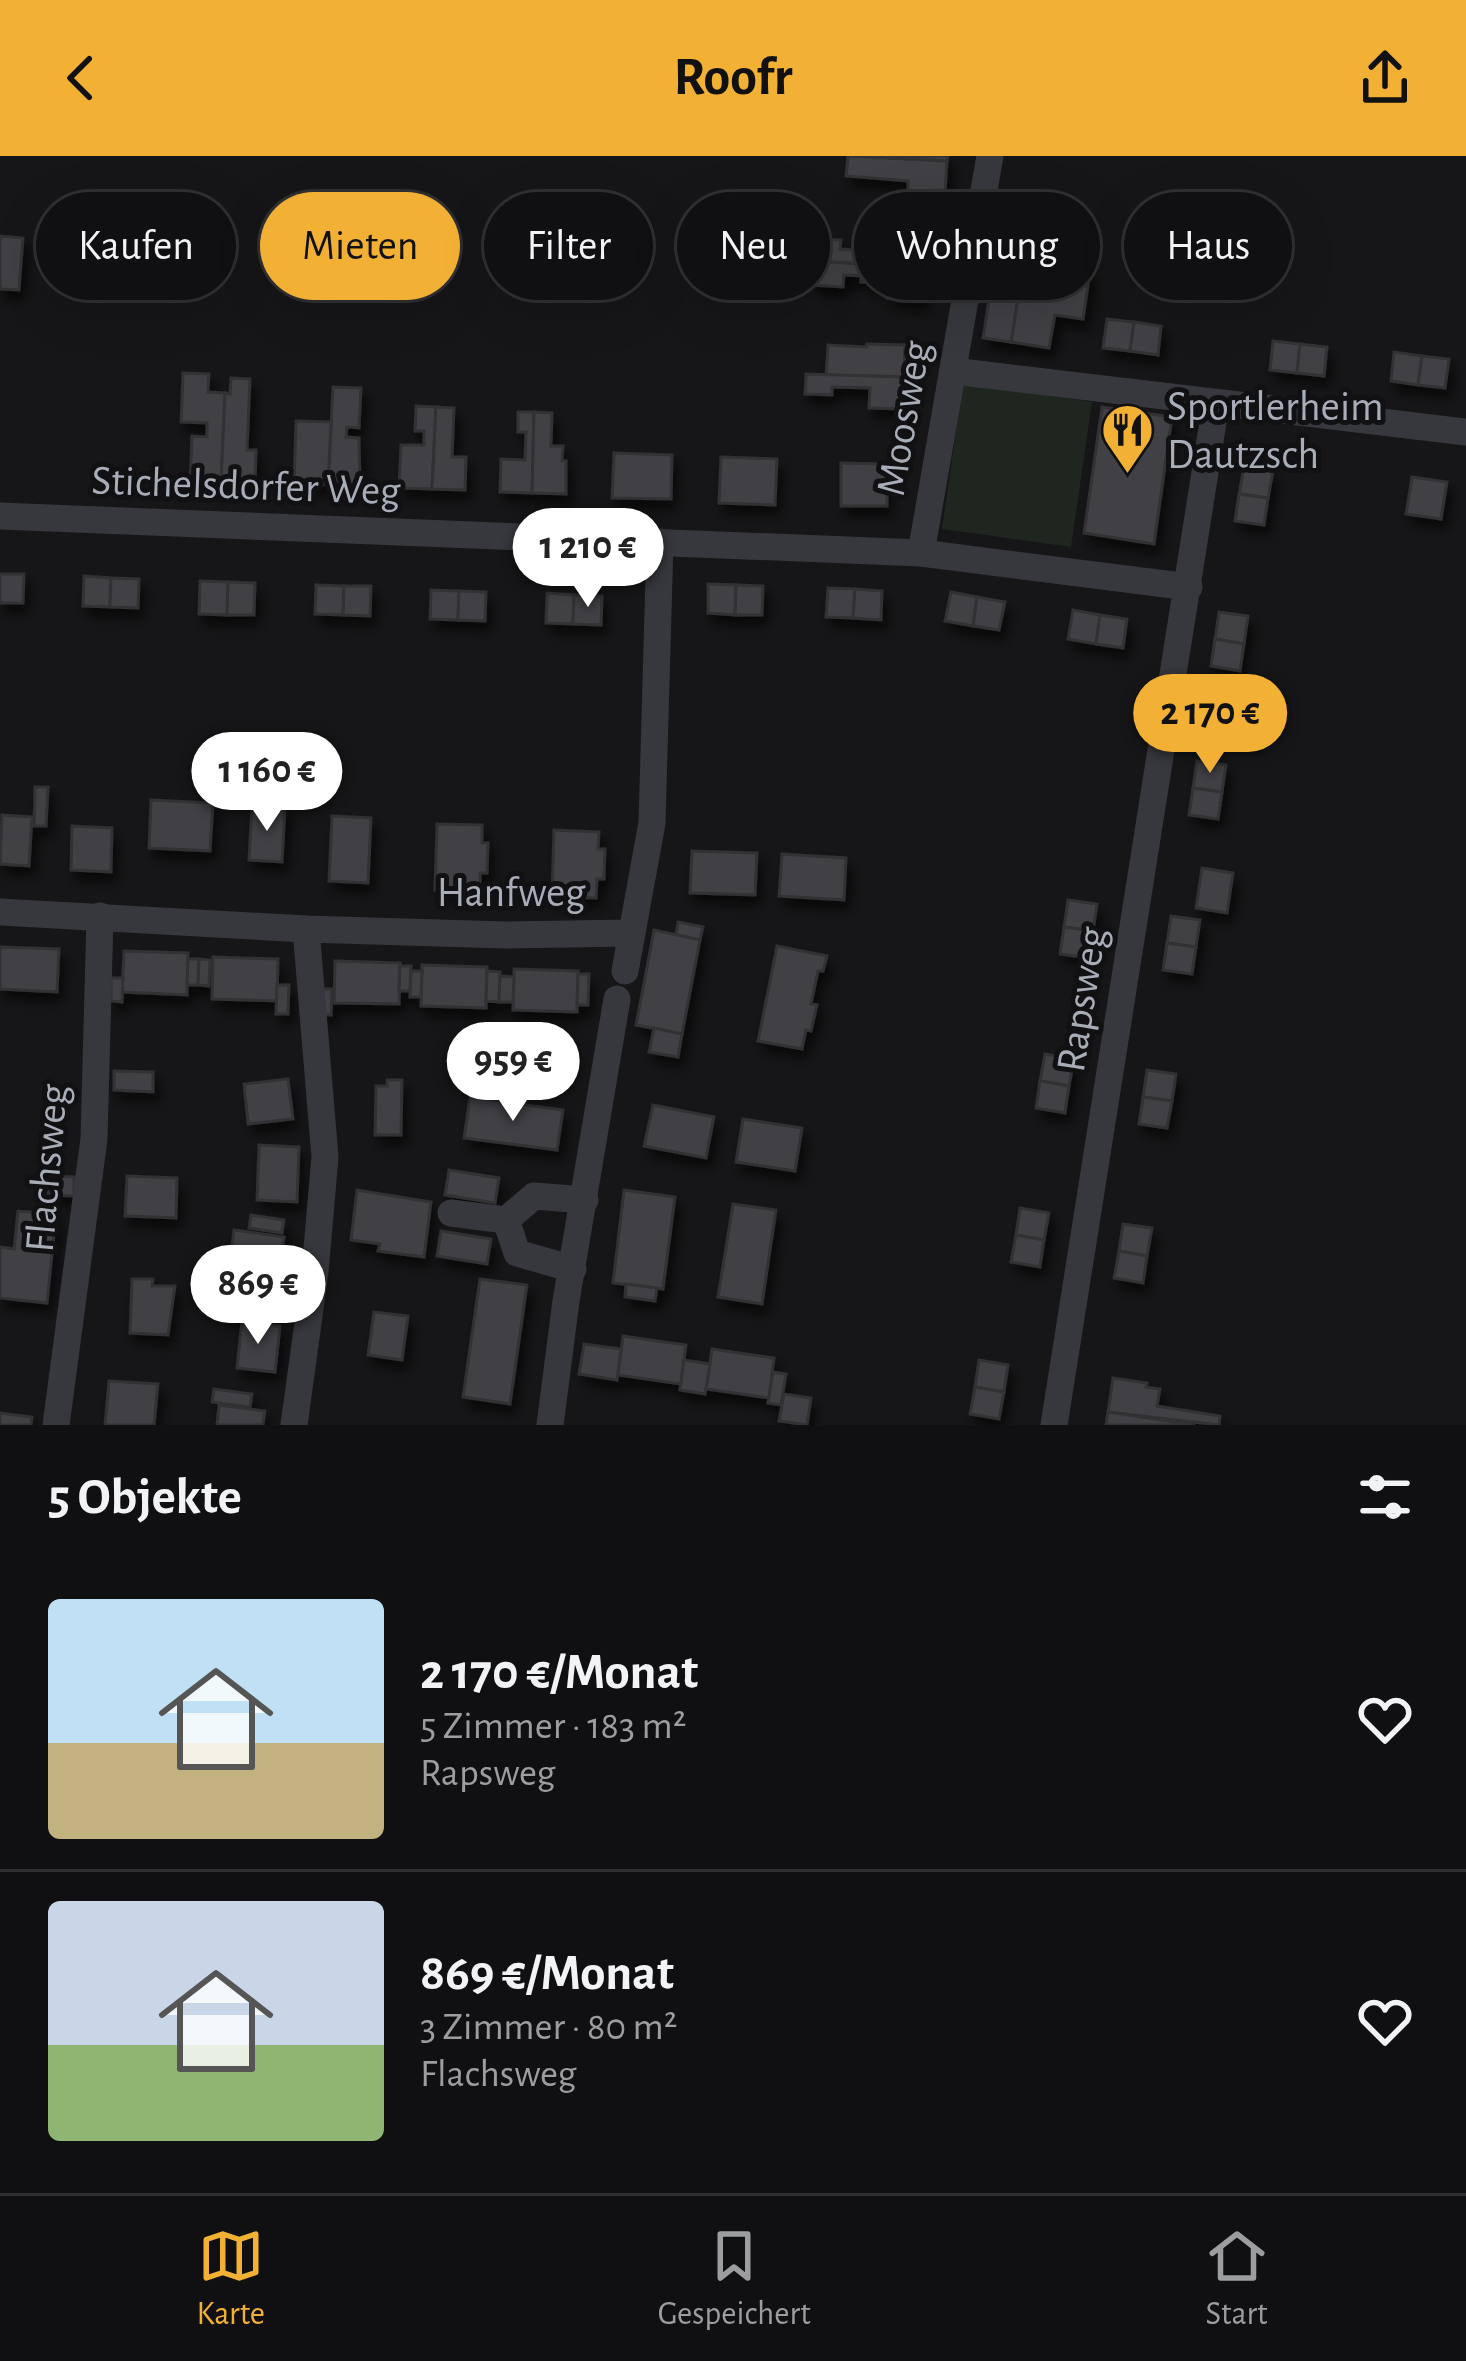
<!DOCTYPE html>
<html lang="de">
<head>
<meta charset="utf-8">
<style>
  :root { --surface:#101012; --page:#19191b; --text:#f1f3f6; --muted:#9c9d9f; --line:#303032; --accent:#f2b134 }
  body { margin:0; font-family:"Alegreya Sans",sans-serif; background:var(--page); color:var(--text); height:100vh; display:flex; flex-direction:column; font-size:45px; white-space:nowrap }
  * { box-sizing:border-box; margin:0 }
  p { font-size:39px; color:var(--muted) }
  .icon { flex:none; width:66px; height:66px; fill:none; stroke:currentColor; stroke-width:2; stroke-linecap:round; stroke-linejoin:round }
  .map { position:relative; height:1269px; overflow:hidden }
  .sheet { display:flex; flex-direction:column; background:var(--surface); flex:1 }
  .sheet>* { flex:none }
  .guide { position:absolute; left:36px; top:36px; width:1395px; height:108px; display:flex; gap:24px }
  .price { position:absolute; translate:-50% -102px; padding:0 27px; border-radius:42px; background:#fff; color:#222; font-size:39px; line-height:78px; filter:drop-shadow(0 3px 6px #0008) }
  .price::after { content:''; position:absolute; left:50%; top:72px; width:36px; height:27px; margin-left:-18px; background:inherit; clip-path:polygon(0 0,100% 0,50% 100%) }
  .price.current { background:var(--accent); color:#111 }
  ul { padding:0; list-style:none }
  li { display:flex; align-items:center; gap:36px; height:300px; padding:0 48px }
  li+li { border-top:3px solid var(--line) }
  li span { display:grid; place-items:center; flex:none; width:336px; height:240px; border-radius:12px; color:#555 }
  li>.icon { margin-inline-start:auto }
  span .icon { width:144px; height:144px; fill:#fffc; stroke-width:1 }
  li b { font-size:51px }
  h2 { display:flex; justify-content:space-between; align-items:center; height:144px; padding:0 48px; font-size:51px }
  .chip { padding:0 42px; border-radius:54px; background:var(--surface); box-shadow:0 12px 48px #0002,0 0 0 3px var(--line); font-size:42px; line-height:108px }
  .chip.current { background:var(--accent); color:#111 }
  header { display:flex; justify-content:space-between; align-items:center; height:156px; padding:0 48px; background:var(--accent); color:#111; font-size:54px; font-weight:600 }
  .dock { display:flex; justify-content:space-around; align-items:center; height:168px; border-top:3px solid var(--line); background:var(--surface); font-size:33px; color:var(--muted) }
  .dock a { display:grid; justify-items:center; gap:6px }
  .dock .current { color:var(--accent) }
  .map>svg:first-child { display:block }
  .green { fill:#1e261f }
  .building { fill:#404145; stroke:#303034; stroke-width:3; filter:url(#shadow) }
  .lines { fill:none; stroke-linecap:round; stroke-linejoin:round }
  .street { stroke:#37383d; stroke-width:27 }
  .labels { text-anchor:middle; stroke-width:10; stroke-linejoin:round; paint-order:stroke }
  .poi-label { font-size:42px; fill:#a8adb8; stroke:#111113; text-anchor:start }
  .street-label { font-size:42px; fill:#a8adb8; stroke:#111113 }
</style>
</head>
<body>
<header><svg class="icon" aria-label="back" viewBox="0 0 24 24"><path d="M15 5l-7 7 7 7"/></svg>Roofr<svg class="icon" aria-label="share" viewBox="0 0 24 24"><path d="M12 15V3M7 8l5-5 5 5M5 13v7h14v-7"/></svg></header>
<div class="map">
<svg width="1466" height="1269" viewBox="0 0 1466 1269">
  <defs>
    <filter id="shadow"><feDropShadow dx="5" dy="9" stdDeviation="6" flood-color="#0009"/></filter>
  </defs>
  <rect width="100%" height="100%" fill="#161618"/>
  <polygon class="green" points="963,227 1092,246 1071,391 942,373"/>
  <g class="building">
    <polygon points="848,0 947,5 945,37 908,34 908,25 846,20"/>
    <polygon points="883,0 948,0 947,5"/>
    <polygon points="890,77 927,79 925,112 814,105 815,83 841,84 840,93 889,96"/>
    <polygon points="0,80 23,82 19,134 0,133"/>
    <polygon points="814,105 925,112 923,144 887,142 888,128 861,126 861,120 844,119 843,131 812,129"/>
    <polygon points="1054,109 1090,115 1083,163 1055,159 1049,192 1011,186 1021,122 1051,127"/>
    <polygon points="993,118 1021,122 1011,186 983,182"/>
    <polygon points="1107,163 1134,166 1130,195 1103,192"/>
    <polygon points="1134,166 1161,170 1158,199 1130,195"/>
    <polygon points="1273,185 1300,188 1297,217 1270,214"/>
    <polygon points="867,188 905,189 904,221 826,219 828,189 867,191"/>
    <polygon points="1300,188 1327,191 1324,220 1297,217"/>
    <polygon points="1394,196 1422,200 1418,229 1391,225"/>
    <polygon points="1422,200 1449,203 1445,232 1418,229"/>
    <polygon points="183,217 209,218 208,236 225,237 221,327 190,325 192,280 207,281 207,267 181,266"/>
    <polygon points="806,218 904,221 902,253 869,252 870,232 832,231 832,239 805,238"/>
    <polygon points="231,222 250,223 247,294 256,294 255,329 221,327 225,237 230,238"/>
    <polygon points="333,231 361,232 359,272 347,271 346,281 359,282 360,330 328,329"/>
    <polygon points="416,250 436,251 432,333 399,332 401,289 424,289 424,275 415,275"/>
    <polygon points="436,251 454,252 452,301 466,301 465,334 432,333"/>
    <polygon points="1102,251 1172,261 1154,388 1084,377"/>
    <polygon points="518,256 534,256 532,337 500,336 501,303 525,304 526,276 518,276"/>
    <polygon points="534,256 552,257 551,290 563,290 562,305 566,305 566,338 532,337"/>
    <polygon points="296,265 331,266 328,329 294,327"/>
    <polygon points="614,297 672,299 671,343 612,342"/>
    <polygon points="721,301 777,303 775,349 719,347"/>
    <polygon points="841,307 887,308 887,350 841,350"/>
    <polygon points="1244,311 1273,315 1268,342 1239,338"/>
    <polygon points="1412,321 1447,326 1441,363 1406,358"/>
    <polygon points="1239,338 1268,342 1264,369 1235,365"/>
    <polygon points="0,418 24,418 23,447 0,447"/>
    <polygon points="84,420 111,422 110,451 83,450"/>
    <polygon points="111,422 139,423 138,452 110,451"/>
    <polygon points="200,425 228,426 227,459 199,458"/>
    <polygon points="228,426 255,427 254,459 227,459"/>
    <polygon points="708,428 736,429 735,459 708,457"/>
    <polygon points="316,429 344,430 343,459 315,458"/>
    <polygon points="736,429 763,430 762,459 735,459"/>
    <polygon points="344,430 371,430 370,460 343,459"/>
    <polygon points="828,432 855,433 853,462 826,461"/>
    <polygon points="855,433 882,435 881,464 853,462"/>
    <polygon points="431,434 459,435 458,464 430,463"/>
    <polygon points="459,435 486,436 485,465 458,464"/>
    <polygon points="951,436 977,441 973,470 945,465"/>
    <polygon points="547,437 574,439 573,468 546,467"/>
    <polygon points="574,439 602,440 601,469 573,468"/>
    <polygon points="977,441 1005,446 999,474 973,470"/>
    <polygon points="1073,454 1100,459 1096,488 1068,483"/>
    <polygon points="1219,456 1248,460 1244,488 1215,483"/>
    <polygon points="1100,459 1127,463 1123,492 1096,488"/>
    <polygon points="1215,483 1244,488 1240,515 1211,510"/>
    <polygon points="1197,605 1226,609 1222,636 1193,632"/>
    <polygon points="35,631 48,631 46,670 34,670"/>
    <polygon points="1193,632 1222,636 1218,663 1189,659"/>
    <polygon points="151,644 213,647 210,695 149,692"/>
    <polygon points="252,650 285,652 282,706 249,704"/>
    <polygon points="2,659 32,661 29,710 0,708"/>
    <polygon points="332,660 371,662 368,727 329,725"/>
    <polygon points="437,668 482,669 482,687 488,687 487,717 480,717 480,736 435,734"/>
    <polygon points="72,670 112,672 111,716 71,714"/>
    <polygon points="554,674 599,676 598,693 605,693 604,723 597,723 596,742 552,741"/>
    <polygon points="692,695 757,697 755,739 690,737"/>
    <polygon points="782,698 846,702 844,744 779,740"/>
    <polygon points="1202,712 1233,717 1227,757 1196,752"/>
    <polygon points="1068,744 1097,748 1093,775 1064,771"/>
    <polygon points="1171,760 1200,764 1196,791 1167,787"/>
    <polygon points="678,766 703,771 700,784 676,779"/>
    <polygon points="1064,771 1093,775 1089,802 1060,798"/>
    <polygon points="654,774 700,784 682,878 636,869"/>
    <polygon points="1167,787 1196,791 1192,818 1163,814"/>
    <polygon points="777,790 827,800 823,815 818,815 811,848 817,849 811,875 806,874 802,893 758,885"/>
    <polygon points="0,791 59,793 57,836 0,833"/>
    <polygon points="124,795 188,797 187,839 122,836"/>
    <polygon points="213,801 278,803 277,845 212,843"/>
    <polygon points="188,803 199,803 198,829 187,829"/>
    <polygon points="199,803 210,804 209,830 198,829"/>
    <polygon points="335,805 400,807 399,848 334,847"/>
    <polygon points="422,809 487,811 486,852 421,850"/>
    <polygon points="400,810 411,810 410,835 399,835"/>
    <polygon points="514,813 578,815 577,856 513,854"/>
    <polygon points="411,815 422,815 421,841 410,841"/>
    <polygon points="487,815 500,816 499,846 486,845"/>
    <polygon points="578,818 589,818 588,849 577,849"/>
    <polygon points="500,820 514,821 513,846 499,846"/>
    <polygon points="111,822 123,822 122,846 111,845"/>
    <polygon points="277,829 289,829 288,858 276,858"/>
    <polygon points="321,833 332,833 331,859 320,858"/>
    <polygon points="654,872 682,878 678,901 649,896"/>
    <polygon points="1045,898 1074,903 1069,930 1040,925"/>
    <polygon points="1147,914 1176,918 1172,945 1143,941"/>
    <polygon points="114,915 153,916 153,936 114,934"/>
    <polygon points="288,923 293,963 248,968 244,928"/>
    <polygon points="387,924 402,924 401,979 375,979 376,930 387,930"/>
    <polygon points="1040,925 1069,930 1065,957 1036,952"/>
    <polygon points="470,941 563,954 557,994 464,982"/>
    <polygon points="1143,941 1172,945 1167,972 1139,968"/>
    <polygon points="653,949 714,961 706,1002 644,990"/>
    <polygon points="743,963 802,972 795,1015 736,1006"/>
    <polygon points="259,989 299,991 297,1046 257,1044"/>
    <polygon points="449,1014 499,1022 495,1047 445,1039"/>
    <polygon points="48,1020 74,1021 74,1040 48,1039"/>
    <polygon points="127,1020 177,1022 176,1062 125,1060"/>
    <polygon points="357,1034 431,1046 424,1101 378,1095 380,1088 351,1084"/>
    <polygon points="624,1034 675,1041 663,1133 613,1127"/>
    <polygon points="733,1048 776,1054 762,1148 718,1141"/>
    <polygon points="1020,1052 1049,1057 1044,1084 1016,1079"/>
    <polygon points="18,1055 56,1058 47,1147 0,1142 0,1091 14,1093"/>
    <polygon points="251,1059 284,1064 282,1077 249,1072"/>
    <polygon points="1123,1068 1152,1072 1147,1100 1119,1095"/>
    <polygon points="234,1074 284,1081 277,1136 227,1129"/>
    <polygon points="441,1075 491,1083 487,1108 437,1100"/>
    <polygon points="1016,1079 1044,1084 1040,1111 1011,1106"/>
    <polygon points="1119,1095 1147,1100 1143,1127 1114,1122"/>
    <polygon points="132,1123 153,1123 152,1130 175,1130 168,1179 130,1177"/>
    <polygon points="480,1123 527,1129 510,1248 463,1241"/>
    <polygon points="626,1128 657,1132 655,1145 625,1141"/>
    <polygon points="241,1131 272,1135 270,1148 240,1144"/>
    <polygon points="231,1147 269,1152 267,1165 229,1160"/>
    <polygon points="374,1156 408,1160 402,1204 368,1199"/>
    <polygon points="242,1165 280,1170 275,1216 237,1212"/>
    <polygon points="623,1180 686,1189 681,1228 618,1219"/>
    <polygon points="584,1188 621,1193 617,1224 579,1218"/>
    <polygon points="712,1193 774,1202 769,1242 706,1233"/>
    <polygon points="684,1204 710,1208 705,1238 680,1234"/>
    <polygon points="979,1204 1008,1209 1004,1236 975,1231"/>
    <polygon points="773,1216 786,1218 781,1249 768,1247"/>
    <polygon points="1113,1222 1147,1227 1146,1231 1160,1233 1157,1250 1220,1260 1219,1269 1108,1256"/>
    <polygon points="109,1225 158,1228 154,1269 105,1269"/>
    <polygon points="975,1231 1004,1236 999,1263 970,1258"/>
    <polygon points="214,1233 252,1238 250,1251 212,1246"/>
    <polygon points="784,1238 811,1242 807,1269 779,1265"/>
    <polygon points="219,1249 265,1255 263,1269 217,1269"/>
    <polygon points="1108,1256 1195,1269 1106,1269"/>
    <polygon points="0,1257 32,1261 31,1269 0,1269"/>
  </g>
  <g class="lines">
    <g class="street">
      <polyline points="953,215 1466,276"/>
      <polyline points="0,360 921,397 1189,431"/>
      <polyline points="921,397 990,0"/>
      <polyline points="0,756 306,773 505,779 630,777"/>
      <polyline points="625,815 652,667 660,386"/>
      <polyline points="451,1057 506,1064"/>
      <polyline points="573,1113 517,1097 506,1064 534,1040 585,1044"/>
      <polyline points="56,1269 94,983 100,760"/>
      <polyline points="294,1269 315,1116 325,1001 306,773"/>
      <polyline points="550,1269 566,1145 617,843"/>
      <polyline points="1054,1269 1216,247"/>
    </g>
  </g>
  <defs>
    <symbol id="restaurant-pin" viewBox="-11 -11 22 30"><path d="M0 17L-7.5 6A9.5 9.5 0 1 1 7.5 6Z" fill="#f2b134" stroke="#111113"/><path d="M-5-6h1v4h1v-4h1v4h1v-4h1v5L-1.5 .5V6h-2V.5L-5-1ZM5-6V6H3V1.5H1.5Q1.5-4 5-6Z" fill="#111"/></symbol>
  </defs>
  <g fill-rule="evenodd">
    <use href="#restaurant-pin" x="1098" y="244" width="59" height="81"/>
  </g>
  <g class="labels">
    <g class="poi-label">
      <text x="1167" y="264">Sportlerheim<tspan x="1167" dy="48">Dautzsch</tspan></text>
    </g>
    <g class="street-label">
      <text transform="translate(902 262) rotate(-80)" y="15">Moosweg</text>
      <text transform="translate(246 328) rotate(2)" y="15">Stichelsdorfer Weg</text>
      <text x="511" y="750">Hanfweg</text>
      <text transform="translate(1080 843) rotate(-81)" y="15">Rapsweg</text>
      <text transform="translate(45 1012) rotate(-85)" y="15">Flachsweg</text>
    </g>
  </g>
</svg>
<b class="price" style="left:588px;top:454px">1 210 €</b>
<b class="price current" style="left:1210px;top:620px">2 170 €</b>
<b class="price" style="left:267px;top:678px">1 160 €</b>
<b class="price" style="left:513px;top:968px">959 €</b>
<b class="price" style="left:258px;top:1191px">869 €</b>
<div class="guide">
<a class="chip">Kaufen</a>
<a class="chip current">Mieten</a>
<a class="chip">Filter</a>
<a class="chip">Neu</a>
<a class="chip">Wohnung</a>
<a class="chip">Haus</a>
</div>
</div>
<section class="sheet">
<h2>5 Objekte<svg class="icon" aria-label="filters" viewBox="0 0 24 24"><path d="M4 7h16M4 17h16"/><circle cx="9" cy="7" r="2"/><circle cx="15" cy="17" r="2"/></svg></h2>
<ul>
<li><span style="background:linear-gradient(#bfe0f5 60%,#c2b280 0)"><svg class="icon" aria-label="home" viewBox="0 0 24 24"><path d="M3 11l9-7 9 7M6 9v11h12V9"/></svg></span><div><b>2 170 €/Monat</b><p>5 Zimmer · 183 m²</p><p>Rapsweg</p></div><svg class="icon" aria-label="heart" viewBox="0 0 24 24"><path d="M12 20l-8-8c-3-5 5-10 8-4 3-6 11-1 8 4z"/></svg></li>
<li><span style="background:linear-gradient(#c9d6e8 60%,#8fb573 0)"><svg class="icon" aria-label="home" viewBox="0 0 24 24"><path d="M3 11l9-7 9 7M6 9v11h12V9"/></svg></span><div><b>869 €/Monat</b><p>3 Zimmer · 80 m²</p><p>Flachsweg</p></div><svg class="icon" aria-label="heart" viewBox="0 0 24 24"><path d="M12 20l-8-8c-3-5 5-10 8-4 3-6 11-1 8 4z"/></svg></li>
</ul>
</section>
<nav class="dock">
<a class="current"><svg class="icon" aria-label="map" viewBox="0 0 24 24"><path d="M3 6l6-2 6 2 6-2v14l-6 2-6-2-6 2zM9 4v14M15 6v14"/></svg>Karte</a>
<a><svg class="icon" aria-label="saved" viewBox="0 0 24 24"><path d="M7 4h10v16l-5-4-5 4z"/></svg>Gespeichert</a>
<a><svg class="icon" aria-label="home" viewBox="0 0 24 24"><path d="M3 11l9-7 9 7M6 9v11h12V9"/></svg>Start</a>
</nav>
</body>
</html>
